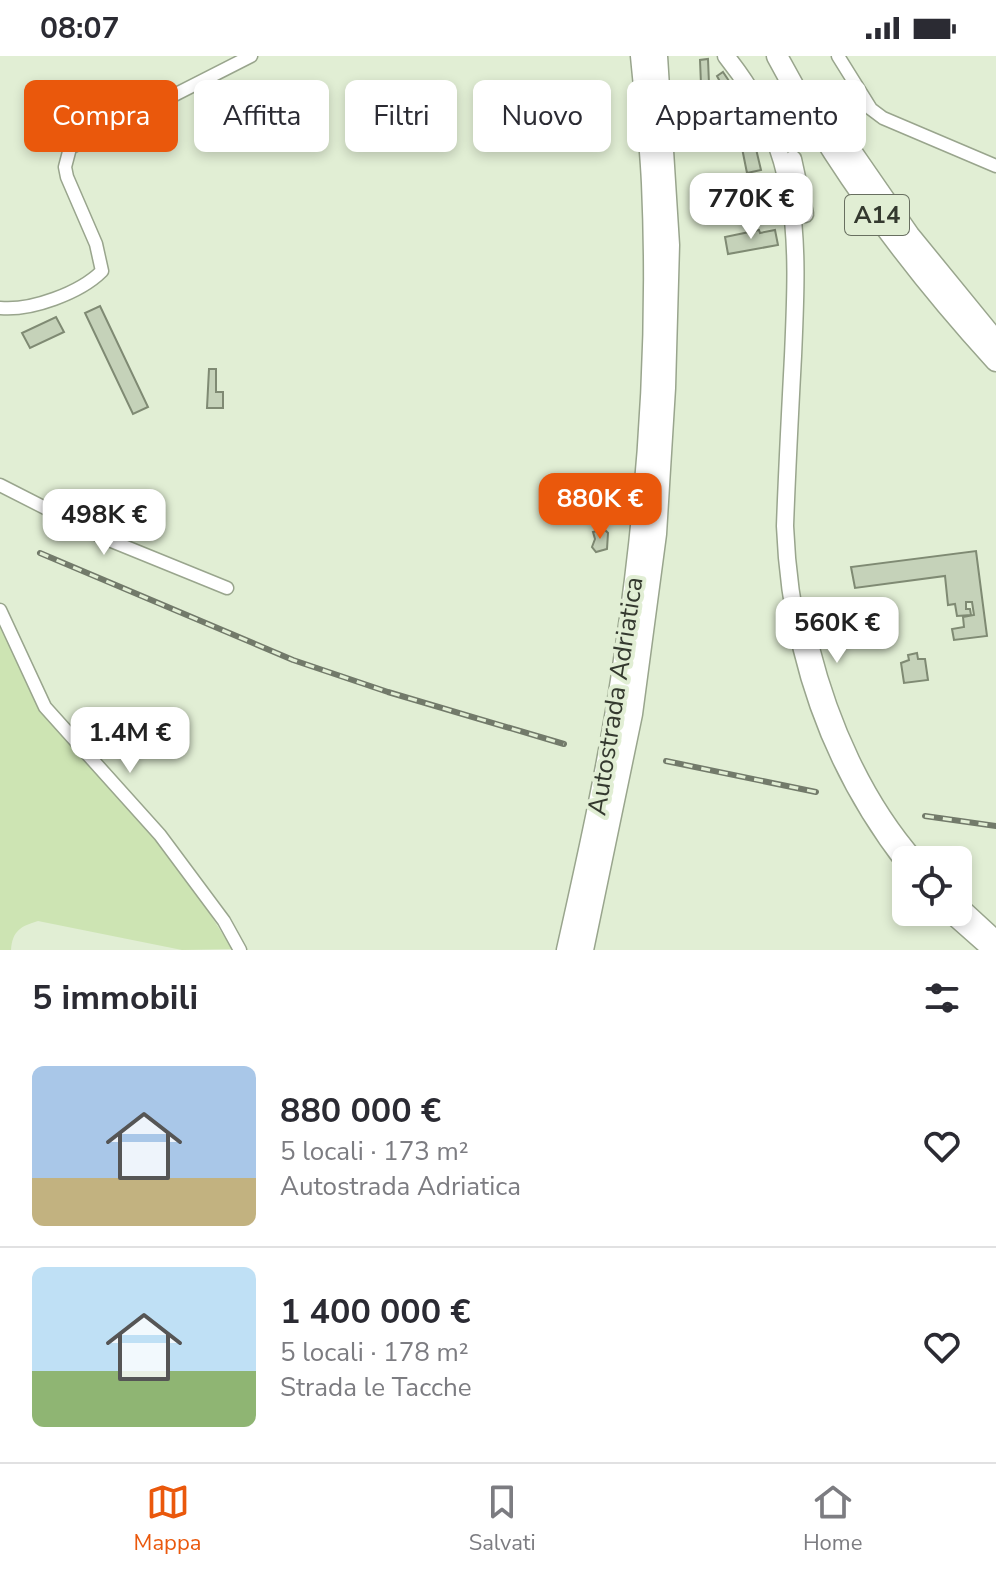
<!DOCTYPE html>
<html lang="it">
<head>
<meta charset="utf-8">
<style>
  :root { --surface:#fff; --page:#f7f7f7; --text:#2b2b33; --muted:#7c7c81; --line:#e1e1e2; --accent:#ea580c }
  body { margin:0; font-family:"Nunito Sans",sans-serif; background:var(--page); color:var(--text); height:100vh; display:flex; flex-direction:column; font-size:30px; white-space:nowrap }
  * { box-sizing:border-box; margin:0 }
  p { font-size:26px; color:var(--muted) }
  .icon { flex:none; width:44px; height:44px; fill:none; stroke:currentColor; stroke-width:2; stroke-linecap:round; stroke-linejoin:round }
  .map { position:relative; height:894px; overflow:hidden }
  .sheet { display:flex; flex-direction:column; background:var(--surface); flex:1 }
  .sheet>* { flex:none }
  .banner { position:absolute; left:24px; top:24px; width:948px; height:72px; display:flex; gap:16px }
  .buttons { position:absolute; left:892px; top:790px; display:grid; gap:16px }
  .buttons a { display:grid; place-items:center; width:80px; height:80px; border-radius:12px; background:var(--surface); box-shadow:0 4px 12px #0003; font-size:40px }
  .price { position:absolute; translate:-50% -68px; padding:0 18px; border-radius:16px; background:#fff; color:#222; font-size:26px; line-height:52px; filter:drop-shadow(0 2px 4px #0008) }
  .price::after { content:''; position:absolute; left:50%; top:48px; width:24px; height:18px; margin-left:-12px; background:inherit; clip-path:polygon(0 0,100% 0,50% 100%) }
  .price.current { background:var(--accent); color:#fff }
  ul { padding:0; list-style:none }
  li { display:flex; align-items:center; gap:24px; height:200px; padding:0 32px }
  li+li { border-top:2px solid var(--line) }
  li span { display:grid; place-items:center; flex:none; width:224px; height:160px; border-radius:12px; color:#555 }
  li>.icon { margin-inline-start:auto }
  span .icon { width:96px; height:96px; fill:#fffc; stroke-width:1 }
  li b { font-size:34px }
  h2 { display:flex; justify-content:space-between; align-items:center; height:96px; padding:0 32px; font-size:34px }
  .tag { padding:0 28px; border-radius:12px; background:var(--surface); box-shadow:0 4px 12px #0003; font-size:28px; line-height:72px }
  .tag.current { background:var(--accent); color:#fff }
  .status { display:flex; justify-content:space-between; align-items:center; height:56px; padding:0 40px; background:var(--surface); direction:ltr }
  .status svg { height:22px; fill:currentColor }
  .tab-bar { display:flex; justify-content:space-around; align-items:center; height:112px; border-top:2px solid var(--line); background:var(--surface); font-size:22px; color:var(--muted) }
  .tab-bar a { display:grid; justify-items:center; gap:4px }
  .tab-bar .current { color:var(--accent) }
  .map>svg:first-child { display:block }
  .green { fill:#cde4b3 }
  .building { fill:#c5d2b9; stroke:#7f8a73; stroke-width:2 }
  .lines { fill:none; stroke-linecap:round; stroke-linejoin:round }
  .minor-casing { stroke:#99a58d; stroke-width:15 }
  .major-casing { stroke:#99a58d; stroke-width:19 }
  .highway-casing { stroke:#99a58d; stroke-width:23 }
  .minor { stroke:#fff; stroke-width:12 }
  .major { stroke:#fff; stroke-width:16 }
  .highway { stroke:#fff; stroke-width:20 }
  .rail-casing { stroke:#727a6a; stroke-width:6 }
  .rail { stroke:#e1eed4; stroke-width:3; stroke-dasharray:9; stroke-linecap:butt }
  .labels { text-anchor:middle; stroke-width:8; stroke-linejoin:round; paint-order:stroke }
  .shield { fill:#e1eed4; stroke:#686f60; stroke-width:2 }
  .shield-label { font-size:24px; font-weight:bold; fill:#34392f }
  .street-label { font-size:26px; fill:#34392f; stroke:#e1eed4 }
</style>
</head>
<body>
<div class="status"><b>08:07</b><svg viewBox="0 0 49 12"><path d="M0 12V9h3v3zM5 12V6h3v6zM10 12V3h3v9zM15 12V0h3v12zM26 1h20v11H26zM47 4h2v5h-2z"/></svg></div>
<div class="map">
<svg width="996" height="894" viewBox="0 0 996 894">
  <rect width="100%" height="100%" fill="#e1eed4"/>
  <path class="green" d="M 0,557 L 45,651 L 160,779 L 232,893 L 182,894 L 38,865 C 21,870 12,875 11,894 L 0,894 Z"/>
  <g class="building">
    <polygon points="708,3 710,53 702,53 700,4"/>
    <polygon points="723,16 743,46 748,59 761,114 747,117 734,52 717,20"/>
    <polygon points="764,132 770,159 761,160 759,151 754,152 751,135"/>
    <polygon points="759,174 760,177 775,174 778,189 728,198 725,181"/>
    <polygon points="100,250 148,351 133,358 85,257"/>
    <polygon points="56,261 64,276 30,292 22,277"/>
    <polygon points="209,313 216,313 216,336 223,336 223,352 207,352"/>
    <polygon points="604,473 608,477 607,493 596,496 592,491 595,483 593,476"/>
    <polygon points="976,495 987,580 954,584 952,573 964,571 963,561 974,559 972,546 966,546 966,553 970,553 971,559 957,560 955,548 948,549 945,520 855,532 851,511"/>
    <polygon points="875,557 877,571 858,574 856,559"/>
    <polygon points="894,559 897,580 884,582 883,578 888,577 886,560"/>
    <polygon points="917,597 918,603 925,603 928,624 904,627 901,607 909,604 908,599"/>
  </g>
  <g class="lines">
    <defs>
      <g id="minor">
        <polyline points="838,0 871,53 883,62 996,110"/>
        <path d="M 0,252 C 31,255 80,237 102,215 L 96,188 L 67,121 L 65,111 L 70,92 L 251,0"/>
        <polyline points="0,429 104,482 227,532"/>
        <polyline points="0,554 45,651 160,779 224,865 240,894"/>
      </g>
      <g id="major">
        <path d="M 726,0 C 803,96 798,185 793,300 C 790,357 787,413 785,470 C 790,596 829,710 906,809"/>
        <polyline points="793,103 805,158"/>
        <path d="M 811,592 C 830,667 864,745 916,804"/>
        <polyline points="958,848 996,883"/>
        <polyline points="948,856 991,894"/>
      </g>
      <g id="highway">
        <path d="M 777,0 C 836,111 912,213 996,305"/>
        <polyline points="844,85 909,179 993,282"/>
        <path d="M 567,894 C 589,796 611,697 625,597 C 648,443 659,283 652,127 C 650,84 645,42 641,0"/>
        <polyline points="583,894 632,658 656,478 665,332 669,189 657,0"/>
      </g>
    </defs>
    <use href="#minor" class="minor-casing"/>
    <use href="#major" class="major-casing"/>
    <use href="#highway" class="highway-casing"/>
    <use href="#minor" class="minor"/>
    <use href="#major" class="major"/>
    <use href="#highway" class="highway"/>
    <defs>
      <g id="rail">
        <polyline points="40,497 293,604 388,636 564,688"/>
        <polyline points="666,705 816,736"/>
        <polyline points="925,760 996,770"/>
      </g>
    </defs>
    <use href="#rail" class="rail-casing"/>
    <use href="#rail" class="rail"/>
  </g>
  <g class="labels">
    <rect class="shield" x="845" y="139" width="64" height="40" rx="6"/>
    <g class="shield-label">
      <text x="877" y="167">A14</text>
    </g>
    <g class="street-label">
      <text transform="translate(615 640) rotate(-81)" y="9">Autostrada Adriatica</text>
    </g>
  </g>
</svg>
<div class="buttons">
<a><svg class="icon" aria-label="locate" viewBox="0 0 24 24"><circle cx="12" cy="12" r="6"/><path d="M12 2v4M12 18v4M2 12h4M18 12h4"/></svg></a>
</div>
<b class="price" style="left:751px;top:185px">770K €</b>
<b class="price current" style="left:600px;top:485px">880K €</b>
<b class="price" style="left:104px;top:501px">498K €</b>
<b class="price" style="left:837px;top:609px">560K €</b>
<b class="price" style="left:130px;top:719px">1.4M €</b>
<div class="banner">
<a class="tag current">Compra</a>
<a class="tag">Affitta</a>
<a class="tag">Filtri</a>
<a class="tag">Nuovo</a>
<a class="tag">Appartamento</a>
</div>
</div>
<section class="sheet">
<h2>5 immobili<svg class="icon" aria-label="filters" viewBox="0 0 24 24"><path d="M4 7h16M4 17h16"/><circle cx="9" cy="7" r="2"/><circle cx="15" cy="17" r="2"/></svg></h2>
<ul>
<li><span style="background:linear-gradient(#a9c7e8 70%,#c2b280 0)"><svg class="icon" aria-label="home" viewBox="0 0 24 24"><path d="M3 11l9-7 9 7M6 9v11h12V9"/></svg></span><div><b>880 000 €</b><p>5 locali · 173 m²</p><p>Autostrada Adriatica</p></div><svg class="icon" aria-label="heart" viewBox="0 0 24 24"><path d="M12 20l-8-8c-3-5 5-10 8-4 3-6 11-1 8 4z"/></svg></li>
<li><span style="background:linear-gradient(#bfe0f5 65%,#8fb573 0)"><svg class="icon" aria-label="home" viewBox="0 0 24 24"><path d="M3 11l9-7 9 7M6 9v11h12V9"/></svg></span><div><b>1 400 000 €</b><p>5 locali · 178 m²</p><p>Strada le Tacche</p></div><svg class="icon" aria-label="heart" viewBox="0 0 24 24"><path d="M12 20l-8-8c-3-5 5-10 8-4 3-6 11-1 8 4z"/></svg></li>
</ul>
</section>
<nav class="tab-bar">
<a class="current"><svg class="icon" aria-label="map" viewBox="0 0 24 24"><path d="M3 6l6-2 6 2 6-2v14l-6 2-6-2-6 2zM9 4v14M15 6v14"/></svg>Mappa</a>
<a><svg class="icon" aria-label="saved" viewBox="0 0 24 24"><path d="M7 4h10v16l-5-4-5 4z"/></svg>Salvati</a>
<a><svg class="icon" aria-label="home" viewBox="0 0 24 24"><path d="M3 11l9-7 9 7M6 9v11h12V9"/></svg>Home</a>
</nav>
</body>
</html>
